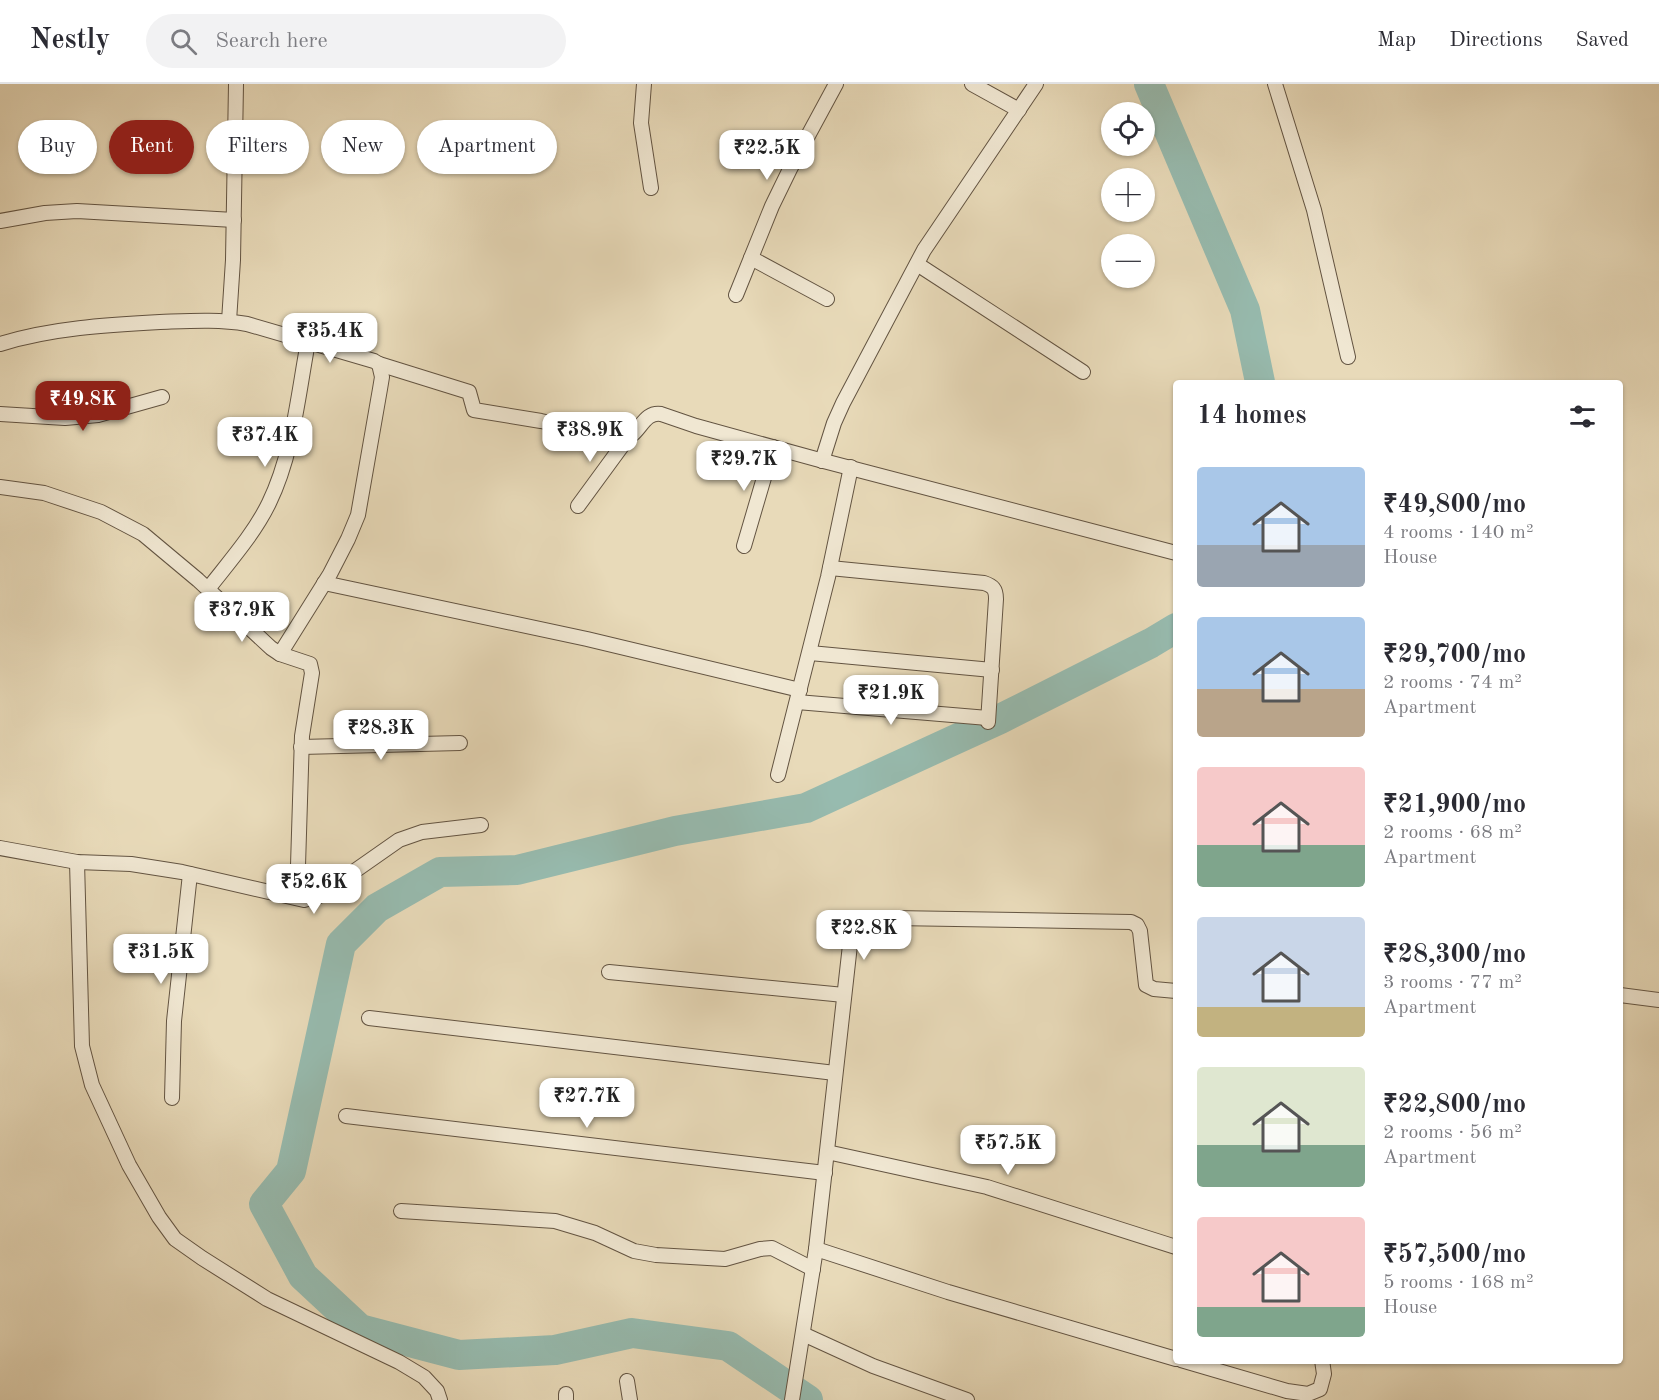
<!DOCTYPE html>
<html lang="en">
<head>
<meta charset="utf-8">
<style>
  :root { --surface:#fff; --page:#f2f2f3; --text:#2b2b33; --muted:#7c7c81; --line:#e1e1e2; --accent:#8f2418 }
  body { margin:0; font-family:"Old Standard TT",serif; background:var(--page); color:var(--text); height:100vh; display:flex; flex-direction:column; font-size:22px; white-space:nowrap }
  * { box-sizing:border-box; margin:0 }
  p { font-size:20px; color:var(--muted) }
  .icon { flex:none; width:33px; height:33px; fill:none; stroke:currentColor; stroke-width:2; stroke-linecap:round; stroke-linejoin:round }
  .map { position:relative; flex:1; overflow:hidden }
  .panel { position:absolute; left:1173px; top:296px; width:450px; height:984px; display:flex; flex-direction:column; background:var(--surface); border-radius:6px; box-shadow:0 2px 4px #0004 }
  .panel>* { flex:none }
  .banner { position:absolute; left:18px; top:36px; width:570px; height:54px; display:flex; gap:12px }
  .controls { position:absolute; left:1101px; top:18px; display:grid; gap:12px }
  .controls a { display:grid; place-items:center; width:54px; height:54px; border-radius:50%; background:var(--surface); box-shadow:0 2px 4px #0004; font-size:30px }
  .price { position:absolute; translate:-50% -51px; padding:0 14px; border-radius:12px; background:#fff; color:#222; font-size:20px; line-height:39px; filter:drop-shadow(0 2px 3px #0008) }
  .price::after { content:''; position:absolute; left:50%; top:36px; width:18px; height:14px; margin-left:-9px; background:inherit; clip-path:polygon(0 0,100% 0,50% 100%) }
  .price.on { background:var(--accent); color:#fff }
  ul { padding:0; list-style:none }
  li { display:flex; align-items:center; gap:18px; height:150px; padding:0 24px }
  li span { display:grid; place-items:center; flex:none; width:168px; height:120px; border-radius:6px; color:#555 }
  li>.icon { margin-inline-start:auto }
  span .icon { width:72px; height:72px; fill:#fffc; stroke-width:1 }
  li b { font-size:26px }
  h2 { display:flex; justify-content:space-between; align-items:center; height:72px; padding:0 24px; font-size:26px }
  .chip { padding:0 21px; border-radius:27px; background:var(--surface); box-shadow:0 2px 4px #0004; font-size:21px; line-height:54px }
  .chip.on { background:var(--accent); color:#fff }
  header { display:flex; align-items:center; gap:36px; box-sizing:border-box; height:84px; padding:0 30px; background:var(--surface); border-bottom:2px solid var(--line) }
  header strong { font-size:28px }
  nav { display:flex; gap:33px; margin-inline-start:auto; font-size:21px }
  .search { width:420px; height:54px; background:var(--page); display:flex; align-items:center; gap:15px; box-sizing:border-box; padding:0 21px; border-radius:33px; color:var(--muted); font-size:22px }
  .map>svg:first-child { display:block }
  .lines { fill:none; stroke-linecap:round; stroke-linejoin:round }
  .river { stroke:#97bbaf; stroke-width:30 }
  .street-casing { stroke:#635442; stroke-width:16 }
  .street { stroke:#f0e7d2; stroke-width:14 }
</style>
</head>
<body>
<header>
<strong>Nestly</strong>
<div class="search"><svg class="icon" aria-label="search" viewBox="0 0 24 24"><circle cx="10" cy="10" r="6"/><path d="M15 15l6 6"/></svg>Search here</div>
<nav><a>Map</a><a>Directions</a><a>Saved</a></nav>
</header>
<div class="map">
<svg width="1659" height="1316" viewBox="0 0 1659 1316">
  <rect width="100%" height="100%" fill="#e8dab9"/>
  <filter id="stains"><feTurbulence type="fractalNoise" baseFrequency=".00333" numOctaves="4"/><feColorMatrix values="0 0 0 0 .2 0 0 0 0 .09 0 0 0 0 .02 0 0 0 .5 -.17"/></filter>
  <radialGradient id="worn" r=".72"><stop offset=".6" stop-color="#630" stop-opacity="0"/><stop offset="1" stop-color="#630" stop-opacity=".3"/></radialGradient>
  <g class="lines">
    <g class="river">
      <polyline points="1149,0 1245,226 1260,298"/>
      <polyline points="808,1316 728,1262 632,1249 555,1266 459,1271 360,1245 303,1192 264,1120 291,1087 341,860 377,824 440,788 517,786 675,747 806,724 1000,635 1151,559 1176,544"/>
    </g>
    <defs>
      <g id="street">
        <polyline points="644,0 641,39 651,104"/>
        <polyline points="972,0 1019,26"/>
        <polyline points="1275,0 1314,126 1348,273"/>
        <polyline points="0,137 45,129 77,127 234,136"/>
        <polyline points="751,174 827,215"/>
        <polyline points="917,180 1083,288"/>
        <polyline points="736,211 772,122 790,85 836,0"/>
        <polyline points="229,237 233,176 236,0"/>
        <path d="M 0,260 C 52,244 106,241 160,238 C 189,237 218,235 247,240 L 374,277 L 379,280 L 382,293 L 380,305 L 358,431 L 348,455 L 330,490 L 280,570"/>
        <path d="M 379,280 L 469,308 L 474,326 L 541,337 L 622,355 C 640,353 642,327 661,330 L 696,342 L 816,375 L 1176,469"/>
        <polyline points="0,330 65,334 98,331 162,313"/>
        <polyline points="822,377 834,339 843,319 924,166 1036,0"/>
        <polyline points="0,403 44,409 101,428 143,450 198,496 271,564 280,570 310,580 312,589 302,652 297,814"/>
        <polyline points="578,422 627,355"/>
        <polyline points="744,462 773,363"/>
        <path d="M 830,484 L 984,499 C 993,502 996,505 996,515 L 988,638"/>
        <polyline points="324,499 587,555 800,606"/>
        <path d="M 208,505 C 229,478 254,450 269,419 C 293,370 298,311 308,258"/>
        <polyline points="810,569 992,586"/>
        <polyline points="797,618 988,634"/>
        <polyline points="301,663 460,659"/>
        <polyline points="778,691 828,493 851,383"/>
        <polyline points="0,764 77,778 131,780 182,788 304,816 319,812 399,756 422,748 481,741"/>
        <polyline points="77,778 82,962 92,1001 129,1081 159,1133 175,1155 202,1174 267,1215 399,1278 424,1293 437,1307 440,1316"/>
        <polyline points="609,888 844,911"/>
        <polyline points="1620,911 1659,916"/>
        <polyline points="369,934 835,989"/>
        <polyline points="172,1014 174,937 190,790"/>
        <polyline points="346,1032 825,1089"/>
        <polyline points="827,1068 987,1103 1176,1163"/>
        <polyline points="401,1127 555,1137 595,1149 634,1167 656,1171 725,1175 760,1165 772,1164 813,1185"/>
        <polyline points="816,1165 948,1208 1176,1275"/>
        <polyline points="803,1250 873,1282 967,1316"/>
        <polyline points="1181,1276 1287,1307 1308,1310 1320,1305 1324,1290 1322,1276"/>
        <polyline points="627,1297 630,1316"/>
        <polyline points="566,1316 566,1310"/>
        <polyline points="792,1316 816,1165 851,852 858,837 865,834 893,834 1131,838 1137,841 1140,847 1146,901 1154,905 1176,907"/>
      </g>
    </defs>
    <use href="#street" class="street-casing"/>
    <use href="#street" class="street"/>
  </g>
  <rect width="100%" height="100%" filter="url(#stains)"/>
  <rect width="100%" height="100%" fill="url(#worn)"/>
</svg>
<div class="controls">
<a><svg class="icon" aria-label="locate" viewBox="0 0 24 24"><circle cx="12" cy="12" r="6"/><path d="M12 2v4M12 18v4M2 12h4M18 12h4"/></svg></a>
<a>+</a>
<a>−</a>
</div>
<b class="price" style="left:767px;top:97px">₹22.5K</b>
<b class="price" style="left:330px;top:280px">₹35.4K</b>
<b class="price on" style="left:83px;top:348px">₹49.8K</b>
<b class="price" style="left:590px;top:379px">₹38.9K</b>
<b class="price" style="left:265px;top:384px">₹37.4K</b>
<b class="price" style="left:744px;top:408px">₹29.7K</b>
<b class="price" style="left:242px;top:559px">₹37.9K</b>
<b class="price" style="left:891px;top:642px">₹21.9K</b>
<b class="price" style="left:381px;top:677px">₹28.3K</b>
<b class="price" style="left:314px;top:831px">₹52.6K</b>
<b class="price" style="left:864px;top:877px">₹22.8K</b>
<b class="price" style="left:161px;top:901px">₹31.5K</b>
<b class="price" style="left:587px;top:1045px">₹27.7K</b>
<b class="price" style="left:1008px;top:1092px">₹57.5K</b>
<div class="banner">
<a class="chip">Buy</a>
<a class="chip on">Rent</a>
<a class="chip">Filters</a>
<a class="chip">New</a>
<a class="chip">Apartment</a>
</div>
<section class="panel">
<h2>14 homes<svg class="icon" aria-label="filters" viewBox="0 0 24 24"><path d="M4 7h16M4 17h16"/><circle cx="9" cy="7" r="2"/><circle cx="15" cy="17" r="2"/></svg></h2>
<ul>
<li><span style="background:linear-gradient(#a9c7e8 65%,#9aa5b1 0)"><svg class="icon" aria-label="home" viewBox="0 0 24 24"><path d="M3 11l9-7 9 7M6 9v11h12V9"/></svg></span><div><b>₹49,800/mo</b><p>4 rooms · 140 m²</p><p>House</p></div></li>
<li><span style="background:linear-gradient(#a9c7e8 60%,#b9a48a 0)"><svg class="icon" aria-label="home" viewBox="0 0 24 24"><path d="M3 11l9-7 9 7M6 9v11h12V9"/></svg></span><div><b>₹29,700/mo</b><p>2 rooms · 74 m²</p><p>Apartment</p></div></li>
<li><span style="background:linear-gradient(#f6c9c9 65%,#7fa58c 0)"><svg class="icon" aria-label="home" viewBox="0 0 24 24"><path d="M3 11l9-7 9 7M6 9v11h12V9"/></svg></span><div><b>₹21,900/mo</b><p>2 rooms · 68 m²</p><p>Apartment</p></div></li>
<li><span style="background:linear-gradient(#c9d6e8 75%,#c2b280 0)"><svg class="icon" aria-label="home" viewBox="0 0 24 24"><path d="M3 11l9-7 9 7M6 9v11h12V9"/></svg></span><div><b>₹28,300/mo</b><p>3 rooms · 77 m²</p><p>Apartment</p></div></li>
<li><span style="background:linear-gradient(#dfe7d0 65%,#7fa58c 0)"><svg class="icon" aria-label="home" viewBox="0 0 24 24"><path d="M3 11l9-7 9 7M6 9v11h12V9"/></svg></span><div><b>₹22,800/mo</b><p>2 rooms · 56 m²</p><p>Apartment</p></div></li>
<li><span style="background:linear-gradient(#f6c9c9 75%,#7fa58c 0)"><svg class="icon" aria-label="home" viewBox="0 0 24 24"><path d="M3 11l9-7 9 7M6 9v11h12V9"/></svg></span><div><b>₹57,500/mo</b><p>5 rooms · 168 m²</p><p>House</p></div></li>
</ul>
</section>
</div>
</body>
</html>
